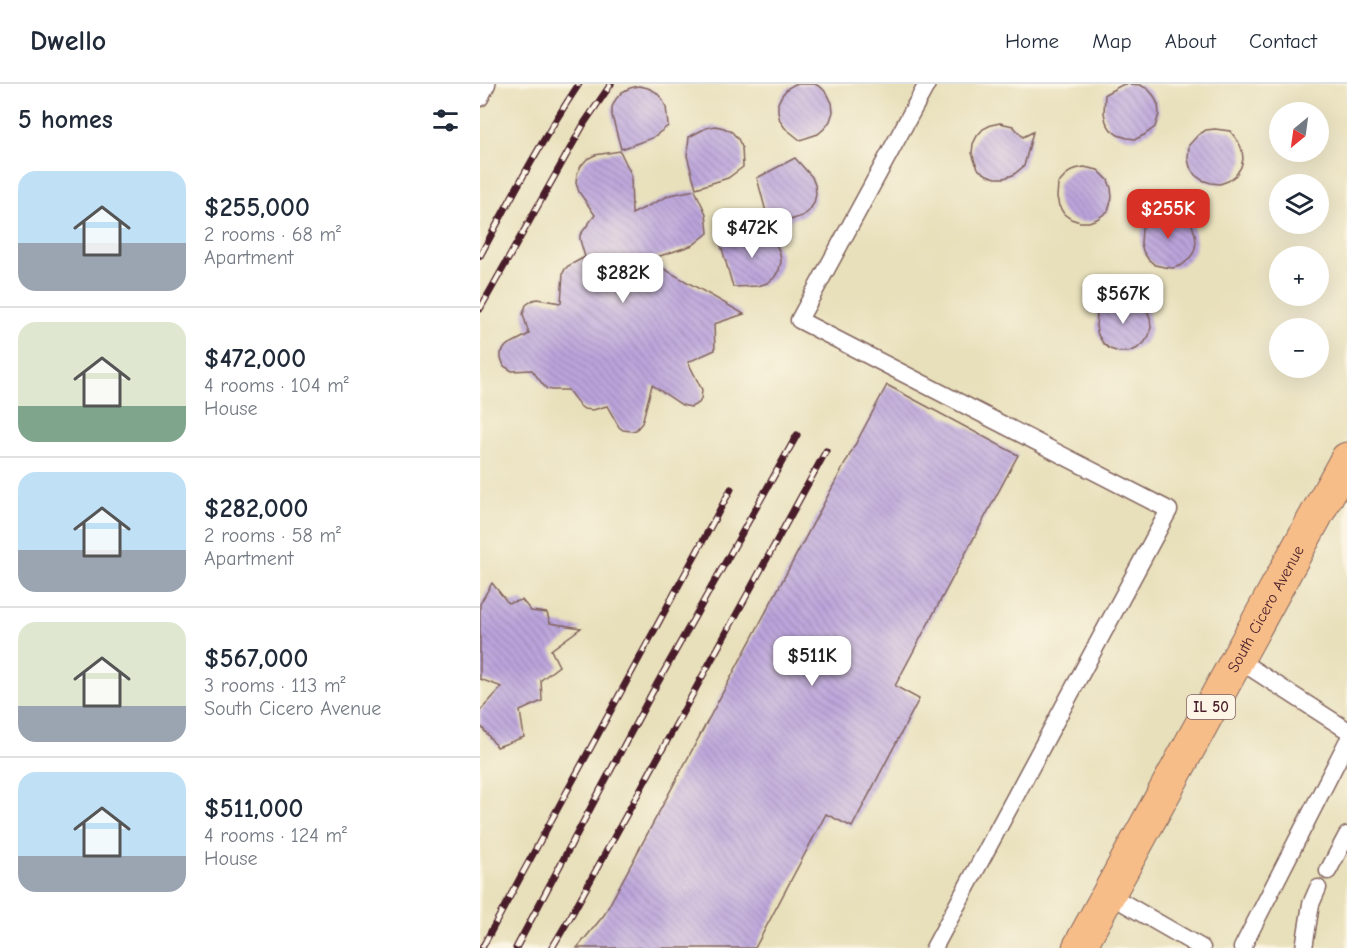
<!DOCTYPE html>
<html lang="en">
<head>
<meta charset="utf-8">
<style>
  :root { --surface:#fff; --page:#f2f2f3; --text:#1f2937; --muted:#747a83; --line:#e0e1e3; --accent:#d93025 }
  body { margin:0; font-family:"Comic Neue",sans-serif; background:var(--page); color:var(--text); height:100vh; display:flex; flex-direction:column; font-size:22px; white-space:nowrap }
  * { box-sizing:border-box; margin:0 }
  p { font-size:20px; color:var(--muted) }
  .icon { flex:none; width:33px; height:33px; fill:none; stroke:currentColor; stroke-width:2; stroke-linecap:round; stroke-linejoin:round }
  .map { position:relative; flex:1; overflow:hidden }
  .panel { display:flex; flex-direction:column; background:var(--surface); width:480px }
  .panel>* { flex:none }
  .needle { width:39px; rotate:209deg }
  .tools { position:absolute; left:789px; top:18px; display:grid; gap:12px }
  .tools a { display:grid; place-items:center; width:60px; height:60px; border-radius:50%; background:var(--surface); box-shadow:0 6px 24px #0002; font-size:30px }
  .price { position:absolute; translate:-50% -51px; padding:0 14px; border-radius:12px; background:#fff; color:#222; font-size:20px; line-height:39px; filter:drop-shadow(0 2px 3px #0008) }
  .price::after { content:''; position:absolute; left:50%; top:36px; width:18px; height:14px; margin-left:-9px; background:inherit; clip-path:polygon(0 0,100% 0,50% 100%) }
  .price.active { background:var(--accent); color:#fff }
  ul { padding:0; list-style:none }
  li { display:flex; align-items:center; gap:18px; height:150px; padding:0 18px }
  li+li { border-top:2px solid var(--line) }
  li span { display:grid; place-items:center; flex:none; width:168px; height:120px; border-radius:18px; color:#555 }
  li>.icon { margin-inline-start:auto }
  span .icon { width:72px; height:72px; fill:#fffc; stroke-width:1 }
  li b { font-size:26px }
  h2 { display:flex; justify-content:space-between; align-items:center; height:72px; padding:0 18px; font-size:26px }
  header { display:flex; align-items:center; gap:36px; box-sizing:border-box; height:84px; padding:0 30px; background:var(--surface); border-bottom:2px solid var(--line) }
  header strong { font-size:28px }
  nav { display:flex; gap:33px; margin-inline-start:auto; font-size:21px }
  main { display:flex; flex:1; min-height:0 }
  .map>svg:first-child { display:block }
  .building { fill:url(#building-back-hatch) }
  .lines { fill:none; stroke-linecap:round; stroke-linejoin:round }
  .lane-casing { stroke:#81635d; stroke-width:19 }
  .primary-casing { stroke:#81635d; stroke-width:35 }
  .lane { stroke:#fff; stroke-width:16 }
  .primary { stroke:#f7bd88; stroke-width:33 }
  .rail-casing { stroke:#4a1f2b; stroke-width:7 }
  .rail { stroke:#fcf5e5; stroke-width:4.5; stroke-dasharray:14; stroke-linecap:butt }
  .labels { text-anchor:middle; stroke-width:5; stroke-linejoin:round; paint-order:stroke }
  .shield { fill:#fcf5e5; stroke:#7f5f63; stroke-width:1.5 }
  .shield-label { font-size:15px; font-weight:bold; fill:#4a1f2b }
  .street-label { font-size:16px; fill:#4a1f2b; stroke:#fcf5e5 }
</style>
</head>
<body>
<header>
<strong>Dwello</strong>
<nav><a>Home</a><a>Map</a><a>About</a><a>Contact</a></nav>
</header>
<main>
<section class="panel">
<h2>5 homes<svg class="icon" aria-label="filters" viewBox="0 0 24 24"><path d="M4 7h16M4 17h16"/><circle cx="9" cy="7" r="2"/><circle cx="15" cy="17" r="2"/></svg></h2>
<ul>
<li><span style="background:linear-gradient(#bfe0f5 60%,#9aa5b1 0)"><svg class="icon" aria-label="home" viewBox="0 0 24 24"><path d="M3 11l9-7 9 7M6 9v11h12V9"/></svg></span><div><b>$255,000</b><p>2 rooms · 68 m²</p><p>Apartment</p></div></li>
<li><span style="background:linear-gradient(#dfe7d0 70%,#7fa58c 0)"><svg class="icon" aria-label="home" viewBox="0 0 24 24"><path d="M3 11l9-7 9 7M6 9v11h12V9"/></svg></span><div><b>$472,000</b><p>4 rooms · 104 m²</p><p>House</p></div></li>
<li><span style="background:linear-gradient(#bfe0f5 65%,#9aa5b1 0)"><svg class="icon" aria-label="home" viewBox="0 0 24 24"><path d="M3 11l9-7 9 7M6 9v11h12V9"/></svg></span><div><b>$282,000</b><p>2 rooms · 58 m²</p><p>Apartment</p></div></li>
<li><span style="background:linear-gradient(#dfe7d0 70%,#9aa5b1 0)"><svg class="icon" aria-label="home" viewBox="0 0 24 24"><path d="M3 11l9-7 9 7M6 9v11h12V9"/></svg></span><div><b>$567,000</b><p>3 rooms · 113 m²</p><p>South Cicero Avenue</p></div></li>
<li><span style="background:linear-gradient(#bfe0f5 70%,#9aa5b1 0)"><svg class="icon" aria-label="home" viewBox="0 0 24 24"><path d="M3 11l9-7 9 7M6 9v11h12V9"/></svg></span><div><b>$511,000</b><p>4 rooms · 124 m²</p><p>House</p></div></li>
</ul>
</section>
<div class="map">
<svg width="867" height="864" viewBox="0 0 867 864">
  <defs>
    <pattern id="building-back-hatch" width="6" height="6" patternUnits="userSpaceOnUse" patternTransform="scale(1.5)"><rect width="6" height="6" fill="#bba4dc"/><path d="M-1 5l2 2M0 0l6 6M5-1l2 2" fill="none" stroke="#9a85b3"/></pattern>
  </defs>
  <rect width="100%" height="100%" fill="#fcf5e5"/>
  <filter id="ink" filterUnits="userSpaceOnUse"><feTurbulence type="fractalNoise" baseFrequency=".0167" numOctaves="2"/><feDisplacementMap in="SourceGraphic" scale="12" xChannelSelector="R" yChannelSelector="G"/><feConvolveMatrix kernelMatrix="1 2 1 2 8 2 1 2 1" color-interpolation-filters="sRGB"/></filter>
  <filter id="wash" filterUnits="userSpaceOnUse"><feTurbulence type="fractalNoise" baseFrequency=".008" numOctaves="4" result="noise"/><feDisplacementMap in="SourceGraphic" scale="24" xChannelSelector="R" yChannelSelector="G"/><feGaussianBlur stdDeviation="1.35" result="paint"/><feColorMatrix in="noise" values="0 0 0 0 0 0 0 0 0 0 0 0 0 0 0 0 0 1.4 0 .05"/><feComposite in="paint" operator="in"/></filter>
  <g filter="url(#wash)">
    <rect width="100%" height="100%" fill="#e8e0bb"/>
    <g id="blocks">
      <g class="building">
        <polygon points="315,0 335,0 342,4 348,11 352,19 353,28 350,37 345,44 338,50 320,56 305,44 300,37 298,28 298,19 302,11 308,4"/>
        <polygon points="647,0 660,1 668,5 674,12 678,21 679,30 675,43 664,51 656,55 647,54 638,51 631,46 626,38 624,29 625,10 642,1"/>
        <polygon points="159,2 168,4 176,8 182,15 186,23 188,42 172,54 141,65 132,32 132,23 136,15 142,8 150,4"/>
        <polygon points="520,39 533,42 543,53 553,48 544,82 533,91 524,94 516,94 507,91 499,86 495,78 492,69 493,60 497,52 503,45 511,41"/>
        <polygon points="235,42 244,44 252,48 258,55 262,63 263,83 248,94 216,104 207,72 209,53 226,44"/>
        <polygon points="735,45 750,47 758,57 762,66 763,75 761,83 756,91 748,97 740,100 731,99 722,96 715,91 710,83 708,75 709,61 718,51 726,46"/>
        <polygon points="140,67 151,90 152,130 190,111 215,106 226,130 228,149 213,161 168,176 264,230 234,240 235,266 208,278 222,306 221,315 219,319 211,323 202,321 172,301 162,339 156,346 152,347 143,346 139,343 127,322 113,326 104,325 100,322 88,306 72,306 67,305 64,302 52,286 32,287 24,282 21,274 21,269 26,262 49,250 43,230 46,221 53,216 57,215 81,219 83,189 85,185 88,182 105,173 100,156 100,151 115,131 99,108 96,99 97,90 101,82 107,75 115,71"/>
        <polygon points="315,74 332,93 335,101 336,110 334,119 329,127 322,132 290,143 277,94"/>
        <polygon points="604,83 618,86 628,96 631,104 632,114 628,127 617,135 609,138 600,138 591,135 584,130 579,122 577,113 578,100 588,89 595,85"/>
        <polygon points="688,129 702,131 712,141 715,150 716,159 714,168 709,175 702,181 693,184 684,183 675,181 668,175 663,167 661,159 662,145 671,135 679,130"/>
        <polygon points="289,145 300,169 301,178 299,186 294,194 287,199 278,202 253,203 241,161 264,149"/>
        <polygon points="643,213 657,215 667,226 670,234 671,243 669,252 664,259 656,265 648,268 639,268 630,265 623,259 618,251 616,243 617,229 627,219 634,215"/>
        <polygon points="407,301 538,371 415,602 439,615 372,743 346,730 275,864 97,864 124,831"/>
        <polygon points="12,499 28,519 42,516 51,527 67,529 70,539 101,544 71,566 79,582 61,596 62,617 40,627 44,653 17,663 0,641 0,627 22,603 0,595 0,520"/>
      </g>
    </g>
  </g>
  <g filter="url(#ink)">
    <use href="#blocks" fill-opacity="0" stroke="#81635d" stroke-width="1.5"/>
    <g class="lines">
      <defs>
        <g id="lane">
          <polyline points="447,0 319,236 689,426 454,864"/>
          <polyline points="0,14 7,0"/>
          <polyline points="757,575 867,646"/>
          <polyline points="848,787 867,751"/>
          <polyline points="628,810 722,864"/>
          <polyline points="762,864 867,658"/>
          <polyline points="824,864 831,820 838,804"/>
        </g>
        <g id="primary">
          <path id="s1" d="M 599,864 L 867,375"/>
        </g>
      </defs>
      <use href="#lane" class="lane-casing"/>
      <use href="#primary" class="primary-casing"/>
      <use href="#lane" class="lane"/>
      <use href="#primary" class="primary"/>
      <defs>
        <g id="rail">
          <path d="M 0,172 C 31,114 62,55 99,0"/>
          <polyline points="0,225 105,38 131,0"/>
          <polyline points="2,864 251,405"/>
          <polyline points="36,864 173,607 317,351"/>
          <polyline points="72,864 92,830 346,367"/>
        </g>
      </defs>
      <use href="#rail" class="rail-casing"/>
      <use href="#rail" class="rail"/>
    </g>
  </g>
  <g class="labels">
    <rect class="shield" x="707" y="611" width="48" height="24" rx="4.5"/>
    <g class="shield-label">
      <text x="731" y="628">IL 50</text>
    </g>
    <g class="street-label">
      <text dy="6" stroke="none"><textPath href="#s1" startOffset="387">South Cicero Avenue</textPath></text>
    </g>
  </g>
</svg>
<div class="tools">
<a><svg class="needle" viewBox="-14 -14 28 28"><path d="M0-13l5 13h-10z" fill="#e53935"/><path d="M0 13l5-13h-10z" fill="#747a83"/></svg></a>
<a><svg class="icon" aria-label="layers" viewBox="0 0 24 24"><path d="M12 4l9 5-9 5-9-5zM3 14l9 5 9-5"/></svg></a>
<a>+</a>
<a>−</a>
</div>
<b class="price active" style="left:688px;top:156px">$255K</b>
<b class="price" style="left:272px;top:175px">$472K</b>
<b class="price" style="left:143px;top:220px">$282K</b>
<b class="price" style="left:643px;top:241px">$567K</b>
<b class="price" style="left:332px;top:603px">$511K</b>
</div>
</main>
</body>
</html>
